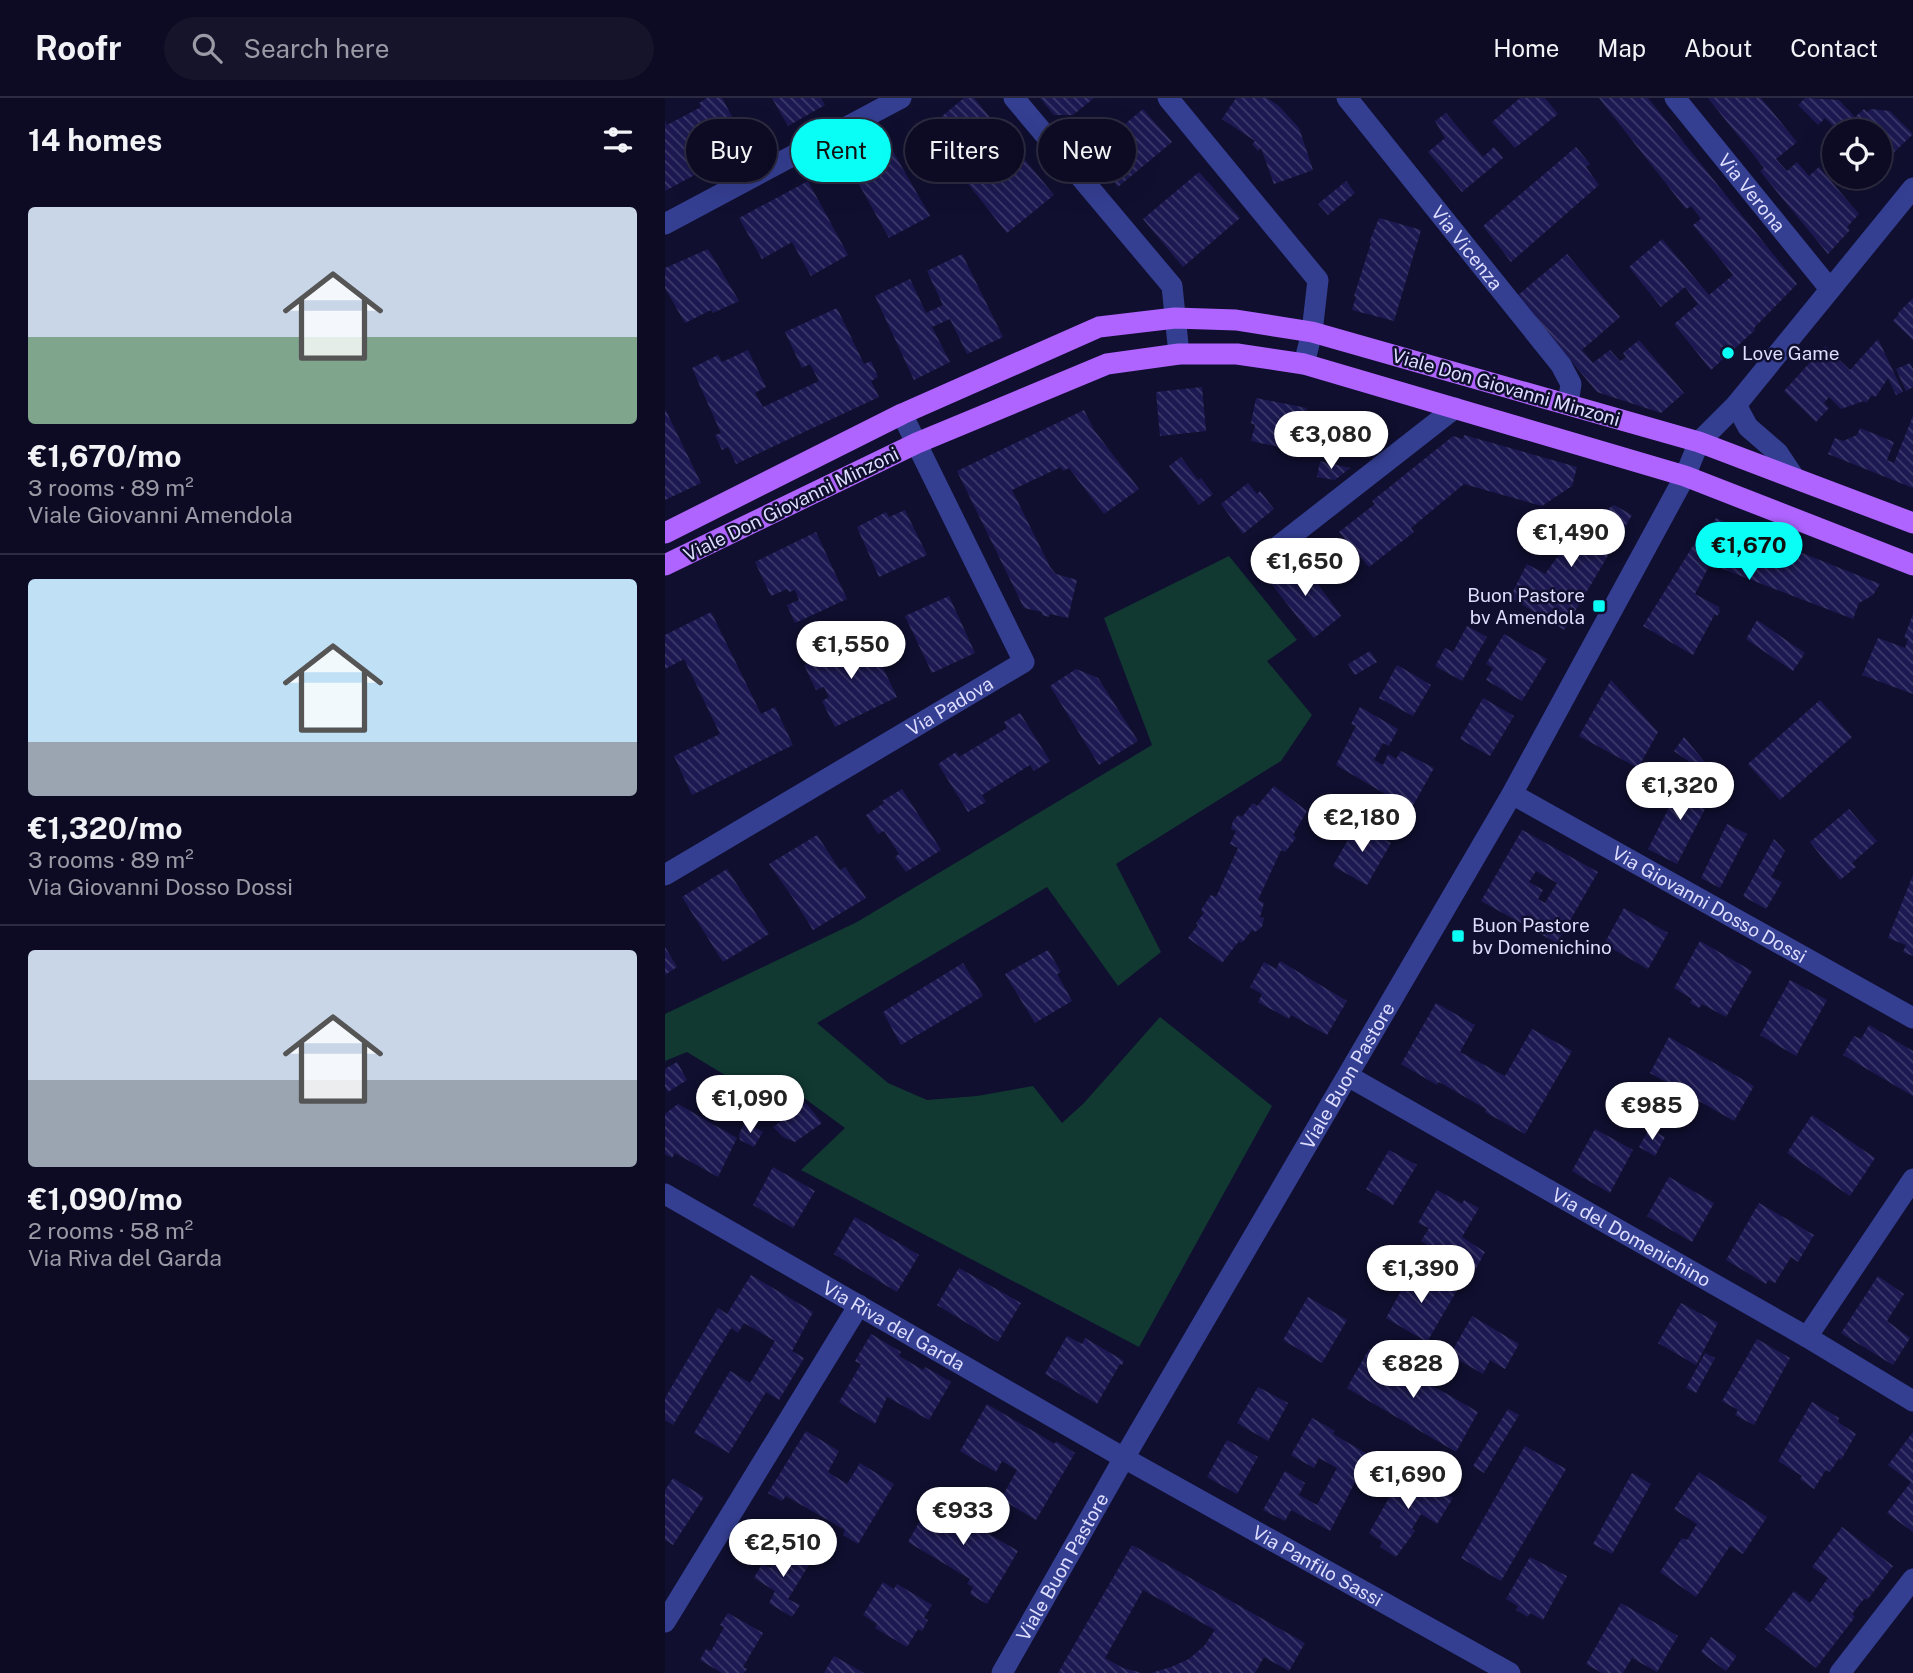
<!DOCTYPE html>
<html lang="en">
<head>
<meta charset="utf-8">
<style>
  :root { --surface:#0c0b23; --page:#15142b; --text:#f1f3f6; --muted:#9a9ba6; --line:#2c2b41; --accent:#09fff5 }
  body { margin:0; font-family:"Public Sans",sans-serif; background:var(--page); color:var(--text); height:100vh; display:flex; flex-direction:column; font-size:26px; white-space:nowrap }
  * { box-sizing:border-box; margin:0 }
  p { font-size:23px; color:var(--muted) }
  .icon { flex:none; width:38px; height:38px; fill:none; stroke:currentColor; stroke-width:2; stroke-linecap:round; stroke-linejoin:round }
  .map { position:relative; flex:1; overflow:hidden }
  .panel { display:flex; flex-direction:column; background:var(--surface); width:665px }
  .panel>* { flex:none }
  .hud { position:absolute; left:21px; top:21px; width:665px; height:63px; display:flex; gap:14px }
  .controls { position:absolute; left:1157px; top:21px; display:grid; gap:14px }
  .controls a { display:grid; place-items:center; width:70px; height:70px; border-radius:50%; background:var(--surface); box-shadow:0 7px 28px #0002,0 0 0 2px var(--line); font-size:35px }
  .price { position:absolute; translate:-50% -60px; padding:0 16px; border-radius:24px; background:#fff; color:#222; font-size:23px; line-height:46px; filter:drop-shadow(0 2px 4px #0008) }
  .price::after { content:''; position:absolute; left:50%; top:42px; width:21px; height:16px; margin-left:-10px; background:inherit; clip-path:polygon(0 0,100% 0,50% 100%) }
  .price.on { background:var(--accent); color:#111 }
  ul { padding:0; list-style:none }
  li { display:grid; align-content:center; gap:14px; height:371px; padding:0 28px }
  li+li { border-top:2px solid var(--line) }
  li span { display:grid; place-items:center; height:217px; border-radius:7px; color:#555 }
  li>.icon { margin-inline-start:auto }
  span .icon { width:126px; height:126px; fill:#fffc; stroke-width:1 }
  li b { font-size:30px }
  h2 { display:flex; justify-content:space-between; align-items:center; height:84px; padding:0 28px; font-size:30px }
  .tag { padding:0 24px; border-radius:32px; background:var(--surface); box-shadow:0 7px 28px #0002,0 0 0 2px var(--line); font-size:24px; line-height:63px }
  .tag.on { background:var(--accent); color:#111 }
  header { display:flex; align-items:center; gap:42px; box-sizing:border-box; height:98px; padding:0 35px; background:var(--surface); border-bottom:2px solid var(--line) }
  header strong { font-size:33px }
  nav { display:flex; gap:38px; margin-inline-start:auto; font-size:24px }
  .search { width:490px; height:63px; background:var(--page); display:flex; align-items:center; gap:18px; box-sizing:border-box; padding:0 24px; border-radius:38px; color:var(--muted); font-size:26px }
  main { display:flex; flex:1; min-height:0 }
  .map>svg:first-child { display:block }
  .green { fill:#113932 }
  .building { fill:url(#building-back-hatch); fill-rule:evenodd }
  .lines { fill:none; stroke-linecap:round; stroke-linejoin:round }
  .minor { stroke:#353f92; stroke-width:21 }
  .major { stroke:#af64ff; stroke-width:21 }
  .poi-dot { fill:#09fff5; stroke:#100f2f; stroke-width:2.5 }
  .labels { text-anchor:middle; stroke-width:5; stroke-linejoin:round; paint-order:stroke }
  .street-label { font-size:19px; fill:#ddf; stroke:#100f2f }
  .poi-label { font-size:19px; fill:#ddf; stroke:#100f2f; text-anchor:start }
</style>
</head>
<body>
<header>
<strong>Roofr</strong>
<div class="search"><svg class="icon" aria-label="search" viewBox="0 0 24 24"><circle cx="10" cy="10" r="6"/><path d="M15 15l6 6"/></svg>Search here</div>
<nav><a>Home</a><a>Map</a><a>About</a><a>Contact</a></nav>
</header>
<main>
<section class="panel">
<h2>14 homes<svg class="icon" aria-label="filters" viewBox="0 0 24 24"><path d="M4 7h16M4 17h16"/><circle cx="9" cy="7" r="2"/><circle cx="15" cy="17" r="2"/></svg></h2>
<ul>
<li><span style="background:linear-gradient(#c9d6e8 60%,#7fa58c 0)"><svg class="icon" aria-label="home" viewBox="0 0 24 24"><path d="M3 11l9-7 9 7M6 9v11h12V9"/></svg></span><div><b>€1,670/mo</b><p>3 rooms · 89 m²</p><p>Viale Giovanni Amendola</p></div></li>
<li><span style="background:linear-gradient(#bfe0f5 75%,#9aa5b1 0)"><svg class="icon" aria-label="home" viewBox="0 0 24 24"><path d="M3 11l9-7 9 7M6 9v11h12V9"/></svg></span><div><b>€1,320/mo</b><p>3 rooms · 89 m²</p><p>Via Giovanni Dosso Dossi</p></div></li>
<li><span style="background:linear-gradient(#c9d6e8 60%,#9aa5b1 0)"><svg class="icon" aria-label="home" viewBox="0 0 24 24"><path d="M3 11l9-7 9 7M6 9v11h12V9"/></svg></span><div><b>€1,090/mo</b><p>2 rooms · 58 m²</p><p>Via Riva del Garda</p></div></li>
</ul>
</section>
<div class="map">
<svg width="1248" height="1575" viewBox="0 0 1248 1575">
  <defs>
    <pattern id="building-back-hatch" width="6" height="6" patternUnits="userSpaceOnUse" patternTransform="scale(1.75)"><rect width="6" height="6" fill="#1c1952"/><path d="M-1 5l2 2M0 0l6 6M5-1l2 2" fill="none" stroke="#3d3a6c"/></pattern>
  </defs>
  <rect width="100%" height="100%" fill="#100f2f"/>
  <polygon class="green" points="564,458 632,542 602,563 647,617 616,663 451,766 496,854 453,888 382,789 152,925 223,985 262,1002 312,998 368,988 397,1025 419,1005 495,919 607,1008 474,1249 136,1072 180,1030 139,1000 106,1005 22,954 0,963 0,916 192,824 487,647 439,520"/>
  <g class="building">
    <polygon points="42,0 57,0 83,48 0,93 0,23 2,27 36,9 34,5"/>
    <polygon points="107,0 156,0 160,7 123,28"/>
    <polygon points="299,0 309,0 389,97 342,135 260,32"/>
    <polygon points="375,0 429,0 408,17 389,17"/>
    <polygon points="571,0 602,0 614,8 634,30 648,72 609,86 596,50 593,53 587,46 590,43 557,21"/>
    <polygon points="855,0 880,0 893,16 850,50 827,24"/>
    <polygon points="934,0 983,0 1132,186 1089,230 1090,232 1046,272 1009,226 1033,206 1020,189 996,209 964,169 997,141 1044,197 1068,177 1028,127 1036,121 1026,108 1021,111"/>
    <polygon points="1043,0 1096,0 1132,44 1111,61 1122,73 1132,64 1144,78 1154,69 1194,116 1182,129 1185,132 1163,156 1095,73 1099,70"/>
    <polygon points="1140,0 1174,2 1190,19 1199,11 1202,14 1206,11 1225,13 1248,36 1214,69 1214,33 1173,33 1160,20 1153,27 1133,7"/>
    <polygon points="478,11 507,44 453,89 425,55"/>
    <polygon points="781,15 818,59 829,49 838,60 797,94 763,54 780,40 770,23"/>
    <polygon points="221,41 265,118 224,140 181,63"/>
    <polygon points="911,49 925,66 921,69 934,87 846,164 818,128"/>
    <polygon points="534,74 575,120 518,169 478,121"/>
    <polygon points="143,83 183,157 146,178 127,144 97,161 74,120"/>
    <polygon points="681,83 690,95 663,117 653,106"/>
    <polygon points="714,120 756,132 729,223 687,212 691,199 689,198 706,145 704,145"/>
    <polygon points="43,151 74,203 48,215 46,212 20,225 0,190 0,170"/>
    <polygon points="297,156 338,239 302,256 285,221 267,229 285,264 249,282 210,198 245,181 261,215 278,207 262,173"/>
    <polygon points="902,156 955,219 917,252 928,265 945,252 955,263 961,259 958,255 974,242 1019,295 996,315 932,294 852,198"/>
    <polygon points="1248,200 1248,242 1228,223 1234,216 1233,215"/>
    <polygon points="172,210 199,266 206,263 213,279 206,283 214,299 71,366 63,349 57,352 50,337 56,335 27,270 53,257 57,264 83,252 101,289 90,295 98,309 154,283 145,266 137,270 120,234"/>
    <polygon points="1213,241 1238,294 1231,297 1223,280 1212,297 1210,299 1207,297 1201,305 1199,303 1176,311 1164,299 1159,305 1164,310 1151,324 1119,293 1160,248 1185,272"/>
    <polygon points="1245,265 1248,271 1248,289 1241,293 1231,271"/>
    <polygon points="537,289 541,333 495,338 491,294"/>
    <polygon points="591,300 642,310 634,353 586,343 590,327 586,325"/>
    <polygon points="0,311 36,385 0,402"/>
    <polygon points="419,312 429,332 474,391 439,416 404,370 398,373 396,369 347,392 385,469 391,476 412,482 403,520 385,516 384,519 377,517 377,514 359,510 292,373"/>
    <polygon points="1248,318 1248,390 1163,356 1170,340 1178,343 1192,337 1195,330 1229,344 1222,362 1229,365"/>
    <polygon points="799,337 912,369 907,388 877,408 799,386 746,430 749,434 704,469 674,434 710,406 707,403 788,338 798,341"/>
    <polygon points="516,359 533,382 536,380 548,396 534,407 504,368"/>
    <polygon points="655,363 685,370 670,382 652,379"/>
    <polygon points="583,385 592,396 595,393 609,411 578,436 556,406"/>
    <polygon points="949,407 967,417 899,532 845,499 862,466 880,476 914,429 918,431 924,422"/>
    <polygon points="240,412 262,457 214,479 192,429 221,414 224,419"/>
    <polygon points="1051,420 1094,438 1215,486 1208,497 1194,505 1188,521 1045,466 1030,496 1054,509 1055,514 1052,518 1050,516 1028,557 978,528 1036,435 1042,427 1047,428"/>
    <polygon points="151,434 182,501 130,525 122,507 134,502 130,492 124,494 122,491 106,498 90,464"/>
    <polygon points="634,460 676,518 649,540 604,483"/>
    <polygon points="284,498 310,555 267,575 240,518"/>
    <polygon points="46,514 96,616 110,609 128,647 27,697 9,658 55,636 19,561 0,571 0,537"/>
    <polygon points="1248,516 1248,596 1197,577 1213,540 1240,550 1243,541 1239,540"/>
    <polygon points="1092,522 1140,555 1128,573 1081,541"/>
    <polygon points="802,528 822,539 797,583 770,568 780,550 788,554"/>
    <polygon points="839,536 882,561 857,603 821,582 828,570 821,566"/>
    <polygon points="202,537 232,599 170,629 157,603 164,599 159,589 151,592 139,567"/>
    <polygon points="705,553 712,564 690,577 683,566"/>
    <polygon points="732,567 766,587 748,618 714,600"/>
    <polygon points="411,571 433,580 473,643 434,667 385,588"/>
    <polygon points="946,582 993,634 973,670 914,638"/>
    <polygon points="818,600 849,618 825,658 795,641"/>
    <polygon points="1155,602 1187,639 1115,702 1083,666"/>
    <polygon points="695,609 733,631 724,648 718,645 709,662 718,667 723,656 731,661 736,653 769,670 746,711 671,667 691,628 686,626"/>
    <polygon points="355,615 385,663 369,673 365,667 317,697 321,704 303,714 273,666 291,654 294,659 342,630 339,624"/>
    <polygon points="1019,639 1043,668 1039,674 1009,653"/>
    <polygon points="1018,682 1047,697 1012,766 983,751"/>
    <polygon points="609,688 642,713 628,737 631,740 620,754 616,752 593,802 599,805 595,819 599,820 597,829 590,834 587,832 577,845 574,843 557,865 523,840 533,827 531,825 539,815 536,812 546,797 551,799 573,750 565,746 571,733 566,731 568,723 573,717 577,719 588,705 592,708"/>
    <polygon points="237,691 276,752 241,774 230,759 234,756 219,733 213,736 201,717 219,705 217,703"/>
    <polygon points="1184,711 1212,743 1187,765 1191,769 1175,782 1145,744"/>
    <polygon points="692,726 726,745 702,787 668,768"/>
    <polygon points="1062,726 1082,736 1055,790 1036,780"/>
    <path d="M 857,732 L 933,774 L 892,845 L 816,803 ZM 871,773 L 892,785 L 880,805 L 873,801 L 878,792 L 864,784 Z"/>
    <polygon points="152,737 175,772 180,769 201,800 148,832 128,800 104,766"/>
    <polygon points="1109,741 1120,753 1106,779 1117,784 1101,811 1078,798"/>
    <polygon points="62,771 104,836 58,864 17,799"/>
    <polygon points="1248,777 1248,858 1238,854 1241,847 1223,840"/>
    <polygon points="959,810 1003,835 983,871 939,846"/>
    <polygon points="1035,843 1087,873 1061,919 1037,906 1034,910 1025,905 1027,901 1009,890"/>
    <polygon points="0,849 12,869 0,877"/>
    <polygon points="383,852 396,874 392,876 407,903 370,925 340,876"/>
    <polygon points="615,863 682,903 662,937 626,917 624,921 593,904 597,896 585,889 599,864 611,871"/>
    <polygon points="298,865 318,898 236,947 218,914"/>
    <polygon points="1125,882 1162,902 1131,958 1095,937"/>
    <polygon points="771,905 810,927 795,954 840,978 867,931 907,953 860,1036 820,1014 821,1011 774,984 772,987 736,966"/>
    <polygon points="1204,927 1248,953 1248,998 1178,957 1189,938 1196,941"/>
    <polygon points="1004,939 1089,988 1069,1023 985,975"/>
    <polygon points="12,964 22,982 3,994 0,989 0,971"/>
    <polygon points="141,1005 157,1025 130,1044 118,1039 108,1029"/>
    <polygon points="13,1006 72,1040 53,1079 10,1055 7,1060 0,1056 0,1016"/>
    <polygon points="1147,1017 1210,1060 1185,1098 1122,1055"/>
    <polygon points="80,1024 98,1034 89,1049 75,1042 74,1036"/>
    <polygon points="930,1031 968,1052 945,1095 907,1073"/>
    <polygon points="984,1031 1000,1039 990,1058 974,1049"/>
    <polygon points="724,1052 752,1067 728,1107 701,1091"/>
    <polygon points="108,1069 150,1093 128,1130 88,1107"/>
    <polygon points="1004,1079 1049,1105 1027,1144 982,1118"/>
    <polygon points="772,1092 797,1106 799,1102 814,1110 797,1139 820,1154 809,1174 756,1143 764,1130 753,1125"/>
    <polygon points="1094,1105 1149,1137 1133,1164 1126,1159 1110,1185 1103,1182 1101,1186 1061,1162"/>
    <polygon points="190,1119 254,1157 232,1194 169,1156"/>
    <polygon points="294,1170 356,1205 333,1244 272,1207"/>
    <polygon points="749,1170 791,1194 762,1244 721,1220"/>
    <polygon points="86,1177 148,1214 127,1253 139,1260 114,1302 101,1294 64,1355 29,1335 65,1273 85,1285 110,1243 79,1225 73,1235 66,1230 8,1327 0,1322 0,1300 53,1210 62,1216"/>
    <polygon points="1213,1178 1239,1196 1222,1223 1245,1240 1228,1267 1176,1235"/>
    <polygon points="643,1199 682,1222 657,1265 618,1242"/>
    <polygon points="1016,1205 1053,1225 1031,1267 993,1245"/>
    <polygon points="807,1218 854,1246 840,1271 825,1262 818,1276 785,1257"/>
    <polygon points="206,1236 236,1254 234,1258 258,1272 260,1269 286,1284 264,1322 222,1299 210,1326 174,1304 196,1266 190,1263"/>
    <polygon points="402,1238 417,1246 420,1240 459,1263 457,1267 455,1266 432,1306 380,1276"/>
    <polygon points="1092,1241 1125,1260 1089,1327 1070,1317 1073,1312 1057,1303"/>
    <polygon points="704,1251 813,1314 791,1354 682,1290"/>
    <polygon points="1040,1255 1050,1260 1031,1295 1021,1290"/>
    <polygon points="593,1289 623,1305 603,1343 572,1325"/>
    <polygon points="1147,1304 1174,1320 1173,1324 1191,1336 1176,1362 1174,1360 1165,1374 1161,1372 1149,1391 1135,1381 1137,1378 1113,1363"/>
    <polygon points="322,1306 390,1346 391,1343 410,1355 371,1422 336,1401 352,1372 337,1363 331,1374 295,1353"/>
    <polygon points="843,1311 854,1317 819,1375 808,1368"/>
    <polygon points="647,1320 670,1333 668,1336 704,1357 703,1360 715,1367 701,1391 690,1384 665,1433 626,1412 620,1423 598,1412 620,1373 640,1385 634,1397 652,1407 672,1370 654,1360 649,1370 626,1357"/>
    <polygon points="141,1333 174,1353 163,1374 182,1386 195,1365 229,1386 193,1446 178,1437 180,1432 121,1398 117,1403 103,1395"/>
    <polygon points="1248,1334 1248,1434 1222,1415 1246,1384 1223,1367"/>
    <polygon points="562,1342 593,1359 572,1396 542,1379"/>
    <polygon points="860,1348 901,1371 836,1483 796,1460"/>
    <polygon points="741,1370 759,1380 757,1383 788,1400 772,1426 756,1416 747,1431 750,1433 731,1459 715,1449 717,1444 704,1435"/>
    <polygon points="1034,1374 1102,1419 1078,1456 1065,1448 1031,1499 995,1474 1017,1440 1022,1442 1032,1426 1009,1411"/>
    <polygon points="967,1375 986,1386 947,1456 928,1446"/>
    <polygon points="8,1380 39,1399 8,1447 0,1442 0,1392"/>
    <polygon points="271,1394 295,1407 289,1416 353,1453 322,1506 305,1496 308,1489 302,1486 305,1481 243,1444"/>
    <polygon points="1177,1429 1228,1468 1203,1501 1199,1501 1187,1516 1190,1519 1151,1570 1100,1531 1129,1493 1145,1505 1163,1480 1147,1469"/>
    <polygon points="467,1447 640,1545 624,1573 599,1559 590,1575 486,1575 506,1569 524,1561 539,1548 550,1532 478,1492 440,1560 458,1570 477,1575 393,1575"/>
    <polygon points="118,1449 145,1465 123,1501 135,1507 127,1519 104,1505 110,1493 89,1480 97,1466 105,1470"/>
    <polygon points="865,1459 902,1478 878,1522 865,1515 863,1519 851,1512 853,1508 841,1501"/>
    <polygon points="218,1484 229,1491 232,1486 267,1507 259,1520 263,1522 257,1533 253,1531 242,1549 210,1530 212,1526 198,1517"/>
    <polygon points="956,1505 1013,1538 992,1574 967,1560 958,1575 937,1575 921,1566"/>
    <polygon points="63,1515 98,1535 78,1569 82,1571 79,1575 57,1575 35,1562 41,1551 46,1553 59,1529 55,1527"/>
    <polygon points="1046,1539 1072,1558 1061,1573 1036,1554"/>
    <polygon points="169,1558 199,1575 159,1575"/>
  </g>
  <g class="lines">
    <g class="minor">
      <polyline points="349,0 507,188 514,256"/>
      <polyline points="503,0 653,182 647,234 639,266"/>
      <path id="s1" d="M 682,0 L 896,267 L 906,286 L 903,306"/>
      <path id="s2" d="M 1010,0 L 1165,191"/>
      <polyline points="0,126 236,0"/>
      <polyline points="1071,307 1083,329 1113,355 1129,379"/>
      <polyline points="607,453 790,310"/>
      <path id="s3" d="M 847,696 L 1248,920"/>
      <path id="s4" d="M 0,777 L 359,564 L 237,316"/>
      <path id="s5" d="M 683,978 L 1142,1239 L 1248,1303"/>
      <path id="s6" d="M 0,1096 L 459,1360 L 845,1575"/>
      <polyline points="1142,1239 1248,1081"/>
      <polyline points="0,1524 194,1207"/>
      <path id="s7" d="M 337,1575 L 459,1360 L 847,696 L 1020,378 L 1034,344 L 1071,307 L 1248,90"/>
      <polyline points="1175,1575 1248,1481"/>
    </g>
    <g class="major">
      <polyline points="0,435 237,316 434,229 510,220 571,222 647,234 1034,344 1248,425"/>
      <polyline points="0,467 252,345 442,266 514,256 572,256 639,266 1020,378 1248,467"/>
    </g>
  </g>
  <g class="poi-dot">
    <circle cx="1063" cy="255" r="7"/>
    <rect x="927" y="501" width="14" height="14" rx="3.5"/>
    <rect x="786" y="831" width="14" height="14" rx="3.5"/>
  </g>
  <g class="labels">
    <g class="street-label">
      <text dy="7" stroke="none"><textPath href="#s2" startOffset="122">Via Verona</textPath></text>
      <text dy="7" stroke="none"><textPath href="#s1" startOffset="192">Via Vicenza</textPath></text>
      <text transform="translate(841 289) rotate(16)" y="7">Viale Don Giovanni Minzoni</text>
      <text transform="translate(126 406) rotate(-26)" y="7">Viale Don Giovanni Minzoni</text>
      <text dy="7" stroke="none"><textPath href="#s4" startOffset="331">Via Padova</textPath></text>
      <text dy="7" stroke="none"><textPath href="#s3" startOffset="226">Via Giovanni Dosso Dossi</textPath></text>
      <text dy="7" stroke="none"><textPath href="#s7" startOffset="690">Viale Buon Pastore</textPath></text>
      <text dy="7" stroke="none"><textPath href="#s5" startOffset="326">Via del Domenichino</textPath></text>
      <text dy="7" stroke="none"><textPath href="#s6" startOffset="264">Via Riva del Garda</textPath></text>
      <text dy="7" stroke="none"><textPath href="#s6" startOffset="751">Via Panfilo Sassi</textPath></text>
      <text dy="7" stroke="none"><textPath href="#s7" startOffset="122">Viale Buon Pastore</textPath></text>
    </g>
    <g class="poi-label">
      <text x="1077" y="262">Love Game</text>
      <text x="920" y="504" text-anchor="end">Buon Pastore<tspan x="920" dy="22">bv Amendola</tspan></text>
      <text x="807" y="834">Buon Pastore<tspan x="807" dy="22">bv Domenichino</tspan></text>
    </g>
  </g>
</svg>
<div class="controls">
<a><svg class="icon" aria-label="locate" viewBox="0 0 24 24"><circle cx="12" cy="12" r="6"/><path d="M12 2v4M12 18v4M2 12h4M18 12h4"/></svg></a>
</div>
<b class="price" style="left:666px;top:373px">€3,080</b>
<b class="price" style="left:906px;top:471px">€1,490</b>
<b class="price on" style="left:1084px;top:484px">€1,670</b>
<b class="price" style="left:640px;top:500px">€1,650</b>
<b class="price" style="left:186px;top:583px">€1,550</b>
<b class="price" style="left:1015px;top:724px">€1,320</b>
<b class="price" style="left:697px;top:756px">€2,180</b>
<b class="price" style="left:85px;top:1037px">€1,090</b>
<b class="price" style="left:987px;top:1044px">€985</b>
<b class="price" style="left:756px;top:1207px">€1,390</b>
<b class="price" style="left:748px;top:1302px">€828</b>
<b class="price" style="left:743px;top:1413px">€1,690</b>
<b class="price" style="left:298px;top:1449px">€933</b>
<b class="price" style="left:118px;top:1481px">€2,510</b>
<div class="hud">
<a class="tag">Buy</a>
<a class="tag on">Rent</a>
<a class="tag">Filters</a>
<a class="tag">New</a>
</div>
</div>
</main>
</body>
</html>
